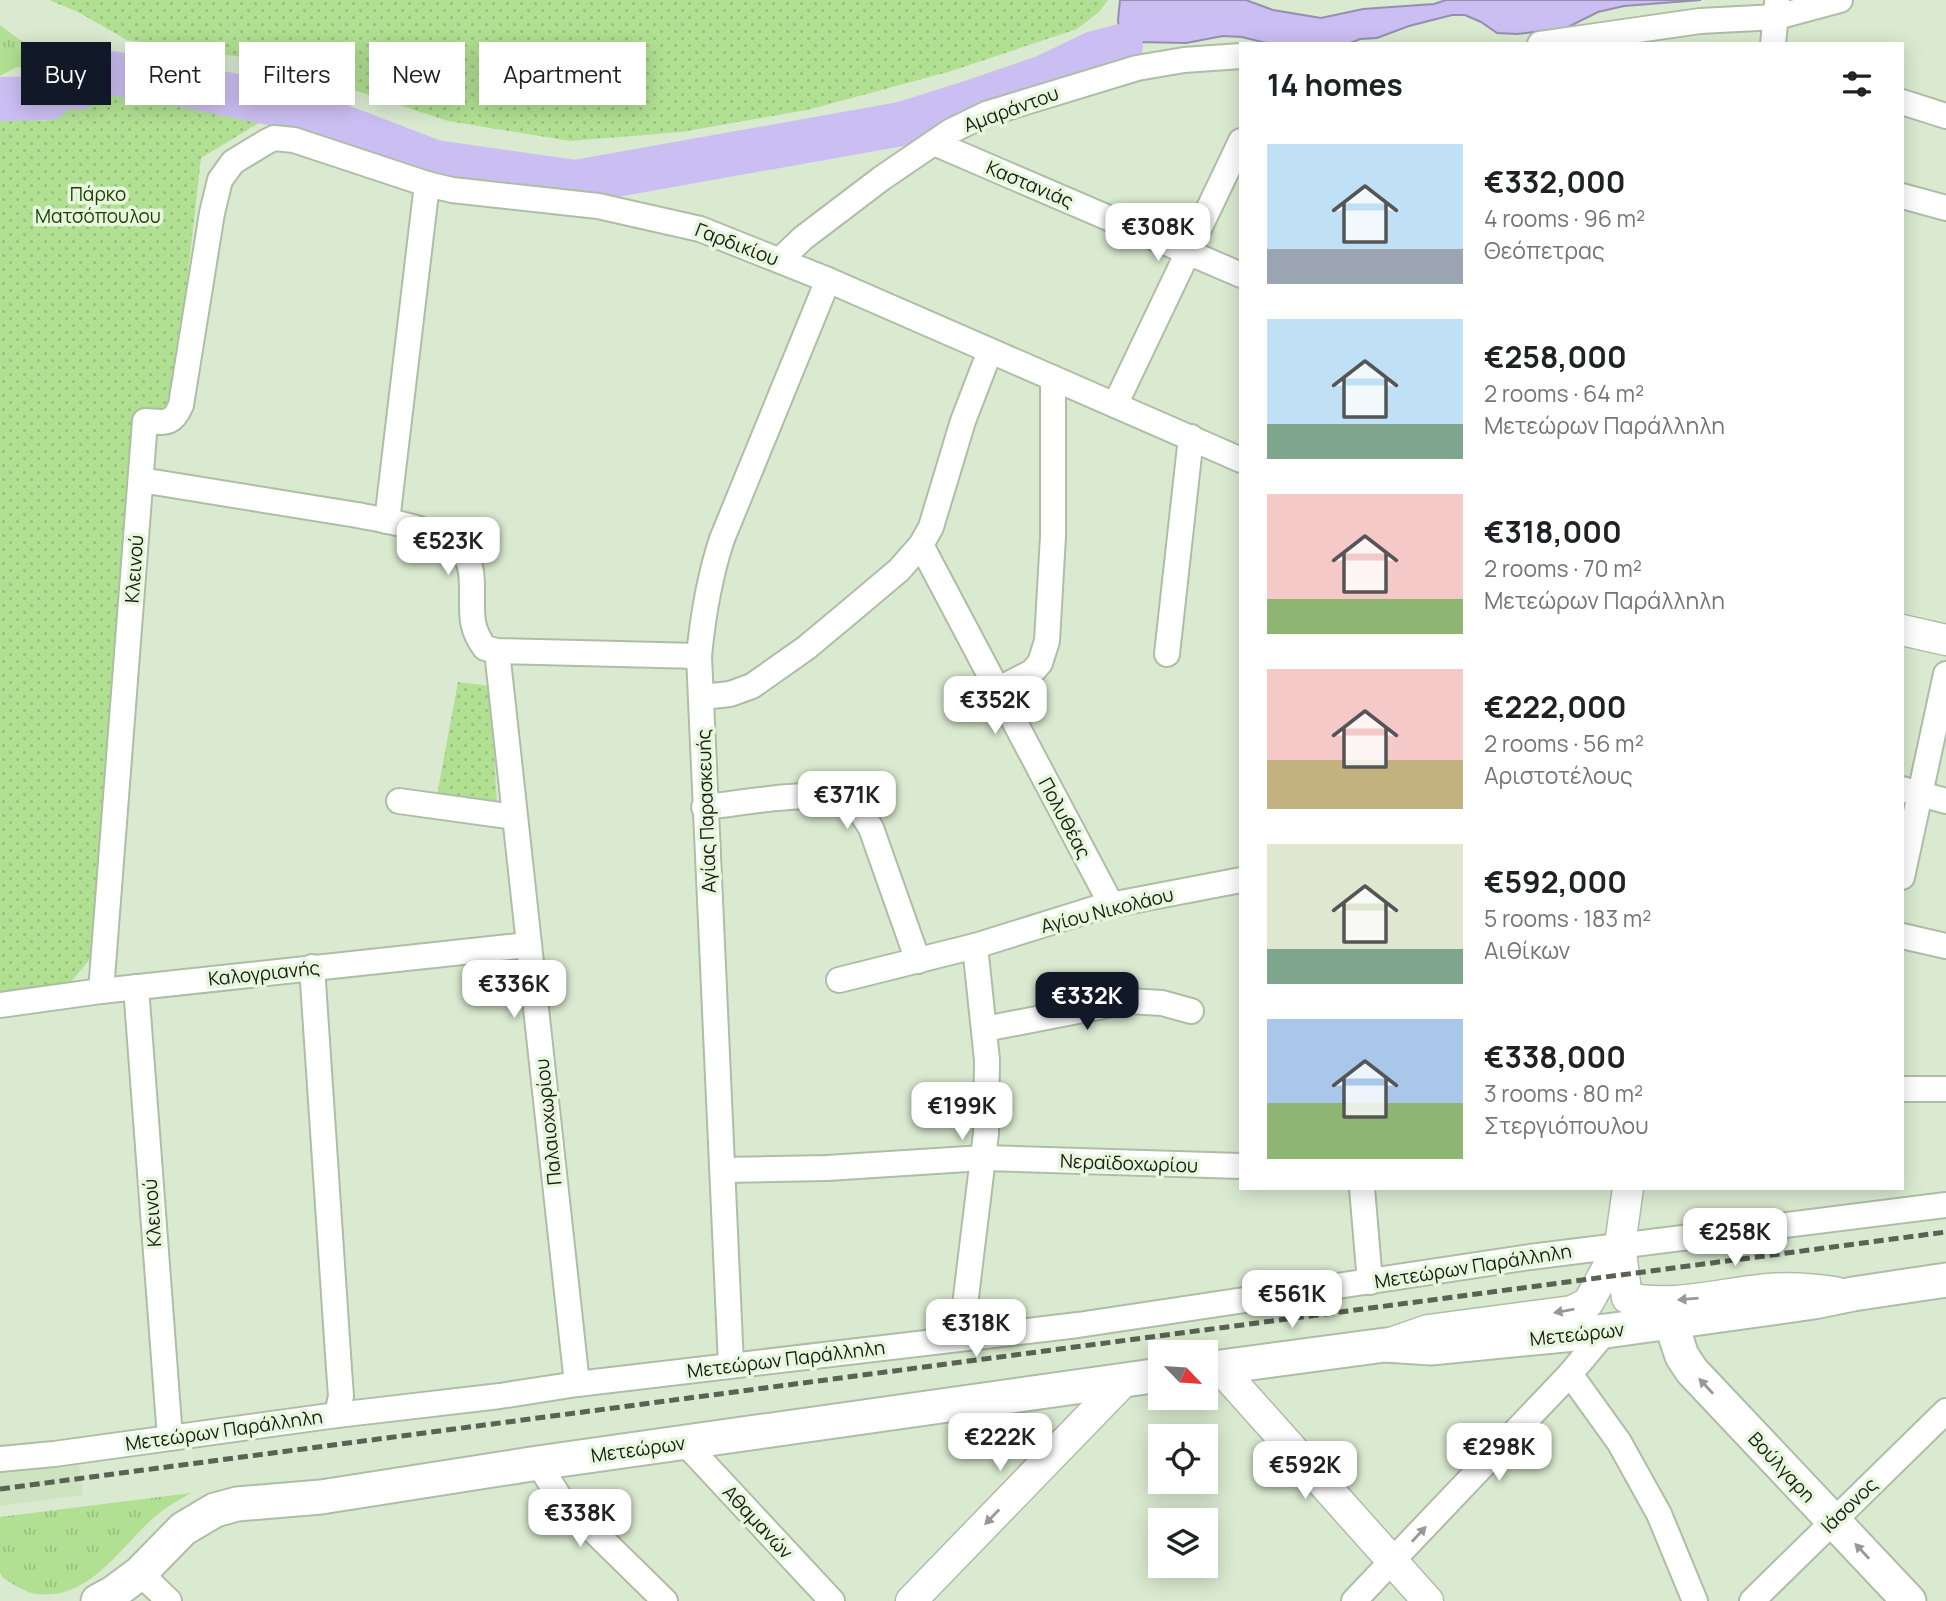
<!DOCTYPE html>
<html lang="en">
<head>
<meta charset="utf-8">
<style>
  :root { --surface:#fff; --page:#f2f2f2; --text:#202124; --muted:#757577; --accent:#111827 }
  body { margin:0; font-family:Manrope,sans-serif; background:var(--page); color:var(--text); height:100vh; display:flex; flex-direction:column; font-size:26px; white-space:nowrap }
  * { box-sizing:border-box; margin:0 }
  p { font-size:23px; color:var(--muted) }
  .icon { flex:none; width:38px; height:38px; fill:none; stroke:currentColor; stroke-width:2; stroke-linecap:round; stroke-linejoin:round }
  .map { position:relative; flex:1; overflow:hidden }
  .panel { position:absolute; left:1239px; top:42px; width:665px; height:1148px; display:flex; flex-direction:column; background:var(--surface); border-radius:0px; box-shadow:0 4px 18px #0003 }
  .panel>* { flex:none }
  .hud { position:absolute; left:21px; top:42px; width:665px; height:63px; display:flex; gap:14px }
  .needle { width:46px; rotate:115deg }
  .controls { position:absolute; left:1148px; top:1340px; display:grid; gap:14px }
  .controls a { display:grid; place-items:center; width:70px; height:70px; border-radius:0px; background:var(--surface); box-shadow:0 4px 18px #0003; font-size:35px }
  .price { position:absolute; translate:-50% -60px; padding:0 16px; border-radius:14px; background:#fff; color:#222; font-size:23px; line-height:46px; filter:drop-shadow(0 2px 4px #0008) }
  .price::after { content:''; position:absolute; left:50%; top:42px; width:21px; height:16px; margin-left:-10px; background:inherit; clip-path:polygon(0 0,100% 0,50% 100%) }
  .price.current { background:var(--accent); color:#fff }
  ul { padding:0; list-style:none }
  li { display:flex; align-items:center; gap:21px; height:175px; padding:0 28px }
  li span { display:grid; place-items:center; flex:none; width:196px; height:140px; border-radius:0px; color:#555 }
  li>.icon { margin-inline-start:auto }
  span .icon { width:84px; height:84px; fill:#fffc; stroke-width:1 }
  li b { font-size:30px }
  h2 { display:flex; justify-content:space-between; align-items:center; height:84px; padding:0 28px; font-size:30px }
  .tag { padding:0 24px; border-radius:0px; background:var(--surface); box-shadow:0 4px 18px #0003; font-size:24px; line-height:63px }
  .tag.current { background:var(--accent); color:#fff }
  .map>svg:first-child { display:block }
  .built { fill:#cee3c2 }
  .grass { fill:url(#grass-tufts) }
  .park { fill:url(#park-dots) }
  .water { fill:#cbbef2; stroke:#958eaf; stroke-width:2 }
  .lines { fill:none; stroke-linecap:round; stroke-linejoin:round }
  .river { stroke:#cbbef2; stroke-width:44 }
  .minor-casing { stroke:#aebea5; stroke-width:28 }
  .tertiary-casing { stroke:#aebea5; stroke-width:33 }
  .secondary-casing { stroke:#aebea5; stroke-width:37 }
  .minor { stroke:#fff; stroke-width:24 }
  .tertiary { stroke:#fff; stroke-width:30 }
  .secondary { stroke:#fff; stroke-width:33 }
  .rail { stroke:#596253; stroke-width:5; stroke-dasharray:10 5; stroke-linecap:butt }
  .oneway { fill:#979995 }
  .labels { text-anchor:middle; stroke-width:7; stroke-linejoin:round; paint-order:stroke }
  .street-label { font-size:19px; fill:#171d13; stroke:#e7f7dd }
  .park-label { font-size:19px; fill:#1f3d02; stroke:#e7f7dd }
</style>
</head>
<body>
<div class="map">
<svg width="1946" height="1601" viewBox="0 0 1946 1601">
  <defs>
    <pattern id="grass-tufts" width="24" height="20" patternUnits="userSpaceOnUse" patternTransform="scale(1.75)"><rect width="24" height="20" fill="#b1e093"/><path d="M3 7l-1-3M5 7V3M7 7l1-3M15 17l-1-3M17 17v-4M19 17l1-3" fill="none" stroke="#98c07e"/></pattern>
    <pattern id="park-dots" width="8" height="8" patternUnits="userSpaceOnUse" patternTransform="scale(1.75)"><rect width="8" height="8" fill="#b1e093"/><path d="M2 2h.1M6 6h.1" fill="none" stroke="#98c07e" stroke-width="1.8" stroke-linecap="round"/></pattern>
  </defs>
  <rect width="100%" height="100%" fill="#daead0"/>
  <polygon class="built" points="78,1458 83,1495 0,1506 0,1466"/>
  <g class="grass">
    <polygon points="0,25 20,40 53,54 70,66 61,76 17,67 0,76"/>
    <path d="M 191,1493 C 175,1502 160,1511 147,1524 C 116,1554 86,1600 37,1594 C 26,1593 13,1584 3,1578 L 0,1573 L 0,1517 Z"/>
  </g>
  <g class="park">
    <polygon points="49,0 1108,0 1099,12 1077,29 948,72 807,110 681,132 570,141 448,121 342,86 282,63 127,40 78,12"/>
    <polygon points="51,85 272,110 272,115 201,158 173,404 134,459 91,958 70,983 0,993 0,117 46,121"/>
    <polygon points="458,682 490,686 497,803 437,795"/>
  </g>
  <polygon class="water" points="1120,0 1246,0 1273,10 1321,18 1363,9 1434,4 1446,0 1701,0 1624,6 1598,12 1566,28 1517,34 1497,33 1481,22 1465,15 1452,15 1409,26 1377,38 1360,39 1348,44 1270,44 1242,37 1223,36 1186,43 1138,42 1121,46 1118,20"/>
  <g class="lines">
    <g class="river">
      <polyline points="78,88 85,79 98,73 111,73 168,82 294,108 435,162 576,182 901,124 965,104 1044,77 1094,53 1121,46"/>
      <polyline points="0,99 49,98"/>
    </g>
    <defs>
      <g id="minor">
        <polyline points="1540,44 1700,21 1777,17 1840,0"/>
        <polyline points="1773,44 1777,3"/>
        <polyline points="1902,102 1946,116"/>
        <polyline points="934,143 1241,275"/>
        <polyline points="1902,196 1946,208"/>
        <polyline points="780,260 803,238 882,178 951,131 986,114 1137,68 1184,60 1241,56"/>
        <polyline points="1115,405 1241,141"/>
        <path d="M 141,480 L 357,515 C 387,521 443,529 464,554 C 472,564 472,579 472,591 C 472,615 470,628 485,648 L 497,651 L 699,656"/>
        <polyline points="387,521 427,184"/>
        <polyline points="921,545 1111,904"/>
        <polyline points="497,651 577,1384"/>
        <polyline points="1167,654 1191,437"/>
        <polyline points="997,690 1032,672 1040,663 1047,641 1053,536 1053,378"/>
        <polyline points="702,697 730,694 752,686 806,648 848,613 899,570 921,545 931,527 963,421 990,351"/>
        <polyline points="1902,789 1946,801"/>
        <polyline points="399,801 514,817"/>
        <path d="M 704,807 C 752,802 806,790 853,800 L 871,828 L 918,961"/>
        <polyline points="1902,877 1946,674"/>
        <polyline points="1902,936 1946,946"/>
        <polyline points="312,967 339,1369 341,1396 337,1415"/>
        <polyline points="839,980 975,946 1100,907 1241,880"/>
        <polyline points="136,987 170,1438"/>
        <path d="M 101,991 L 145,421 C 165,422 172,426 181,405 L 212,213 L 220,180 L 233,162 L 266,142 L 274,138 L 294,140 L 427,184 L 452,190 L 598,206 L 700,229 L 828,280 L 1241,460"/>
        <polyline points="0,1005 101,991 528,945"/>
        <polyline points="985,1029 1129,1001 1162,1003 1191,1011"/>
        <polyline points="1902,1089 1946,1089"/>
        <polyline points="724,1170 827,1168 983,1158 1241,1166"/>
        <polyline points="1362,1188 1370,1282"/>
        <polyline points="961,1338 986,1133 987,1060 975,946"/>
        <path d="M 731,1365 L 699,656 C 703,615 709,578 722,539 L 828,280"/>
        <polyline points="1570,1374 1619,1442 1659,1514 1695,1601"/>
        <polyline points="684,1442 832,1601"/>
        <polyline points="0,1459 54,1454 337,1415 500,1396 577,1384 1078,1325 1530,1257 1946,1205"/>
        <polyline points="538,1463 560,1498 665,1601"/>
        <polyline points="140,1573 169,1601"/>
        <polyline points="1354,1601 1570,1374 1606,1331"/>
        <polyline points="1752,1601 1946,1411"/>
      </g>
      <g id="tertiary">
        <polyline points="1902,630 1946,640"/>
        <path d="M 1628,1188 L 1620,1245 L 1627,1298 C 1674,1308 1722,1293 1769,1289 C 1792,1287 1813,1289 1835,1292"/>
        <polyline points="1388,1344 1428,1330 1572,1311 1588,1303 1620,1245"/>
        <polyline points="1219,1367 1428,1601"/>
        <polyline points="911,1601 1125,1380"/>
      </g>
      <g id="secondary">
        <polyline points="1671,1323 1682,1356 1692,1371 1909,1601"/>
        <polyline points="1206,1369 1385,1345 1431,1348 1606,1331 1814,1302 1853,1294 1946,1280"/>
        <polyline points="98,1601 113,1593 140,1573 183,1529 215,1510 237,1504 321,1497 538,1463 1160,1375"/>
      </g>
    </defs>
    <use href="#minor" class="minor-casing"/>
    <use href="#tertiary" class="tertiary-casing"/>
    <use href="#secondary" class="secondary-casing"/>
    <use href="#minor" class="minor"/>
    <use href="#tertiary" class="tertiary"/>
    <use href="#secondary" class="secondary"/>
    <polyline class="rail" points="0,1489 1946,1232"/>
  </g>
  <defs><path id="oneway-solid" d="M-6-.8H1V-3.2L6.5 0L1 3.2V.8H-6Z" transform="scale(1.75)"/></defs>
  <g class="oneway">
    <use href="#oneway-solid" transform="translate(1688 1299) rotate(175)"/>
    <use href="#oneway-solid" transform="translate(1564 1311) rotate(170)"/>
    <use href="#oneway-solid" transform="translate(1706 1386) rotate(-133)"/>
    <use href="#oneway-solid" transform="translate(992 1517) rotate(134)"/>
    <use href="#oneway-solid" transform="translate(1419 1534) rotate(-47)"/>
    <use href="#oneway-solid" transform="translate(1862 1551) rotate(-133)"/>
  </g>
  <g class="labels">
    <g class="street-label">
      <text transform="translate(1011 109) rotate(-20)" y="7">Αμαράντου</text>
      <text transform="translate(1030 184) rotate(23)" y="7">Καστανιάς</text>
      <text transform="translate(737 244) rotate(21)" y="7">Γαρδικίου</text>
      <text transform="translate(134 569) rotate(-86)" y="7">Κλεινού</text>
      <text transform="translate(706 811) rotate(-92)" y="7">Αγίας Παρασκευής</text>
      <text transform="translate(1065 818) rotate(62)" y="7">Πολυθέας</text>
      <text transform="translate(1107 910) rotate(-14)" y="7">Αγίου Νικολάου</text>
      <text transform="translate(264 973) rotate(-6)" y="7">Καλογριανής</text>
      <text transform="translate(548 1122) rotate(-96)" y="7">Παλαιοχωρίου</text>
      <text transform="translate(1129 1163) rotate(2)" y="7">Νεραϊδοχωρίου</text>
      <text transform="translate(152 1213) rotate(-94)" y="7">Κλεινού</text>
      <text transform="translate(1473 1266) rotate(-9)" y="7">Μετεώρων Παράλληλη</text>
      <text transform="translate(1577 1334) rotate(-6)" y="7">Μετεώρων</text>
      <text transform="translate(786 1359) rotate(-7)" y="7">Μετεώρων Παράλληλη</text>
      <text transform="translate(224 1430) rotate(-8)" y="7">Μετεώρων Παράλληλη</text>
      <text transform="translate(638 1449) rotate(-8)" y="7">Μετεώρων</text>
      <text transform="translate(1782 1467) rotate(47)" y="7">Βούλγαρη</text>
      <text transform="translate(1849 1505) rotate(-44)" y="7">Ιάσονος</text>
      <text transform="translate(758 1522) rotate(47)" y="7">Αθαμανών</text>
    </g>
    <g class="park-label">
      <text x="98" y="201">Πάρκο<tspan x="98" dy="22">Ματσόπουλου</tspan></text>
    </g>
  </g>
</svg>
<div class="controls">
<a><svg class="needle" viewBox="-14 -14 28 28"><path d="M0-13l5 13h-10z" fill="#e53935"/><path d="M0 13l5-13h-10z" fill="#757577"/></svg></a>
<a><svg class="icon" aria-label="locate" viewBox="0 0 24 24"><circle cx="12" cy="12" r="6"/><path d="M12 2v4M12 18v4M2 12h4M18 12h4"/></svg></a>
<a><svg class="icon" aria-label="layers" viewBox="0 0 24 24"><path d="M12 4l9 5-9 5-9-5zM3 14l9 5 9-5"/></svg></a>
</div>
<b class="price" style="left:1158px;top:263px">€308K</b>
<b class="price" style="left:448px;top:577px">€523K</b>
<b class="price" style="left:995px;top:736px">€352K</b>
<b class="price" style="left:847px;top:831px">€371K</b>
<b class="price" style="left:514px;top:1020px">€336K</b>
<b class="price current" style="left:1087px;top:1032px">€332K</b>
<b class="price" style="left:962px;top:1142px">€199K</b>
<b class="price" style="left:1735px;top:1268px">€258K</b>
<b class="price" style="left:1292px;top:1330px">€561K</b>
<b class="price" style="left:976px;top:1359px">€318K</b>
<b class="price" style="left:1000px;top:1473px">€222K</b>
<b class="price" style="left:1499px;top:1483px">€298K</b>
<b class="price" style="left:1305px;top:1501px">€592K</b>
<b class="price" style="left:580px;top:1549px">€338K</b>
<div class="hud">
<a class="tag current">Buy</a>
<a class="tag">Rent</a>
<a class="tag">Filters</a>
<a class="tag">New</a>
<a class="tag">Apartment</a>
</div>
<section class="panel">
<h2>14 homes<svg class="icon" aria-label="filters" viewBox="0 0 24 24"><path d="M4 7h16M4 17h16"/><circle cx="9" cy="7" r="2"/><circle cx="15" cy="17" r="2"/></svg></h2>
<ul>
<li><span style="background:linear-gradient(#bfe0f5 75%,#9aa5b1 0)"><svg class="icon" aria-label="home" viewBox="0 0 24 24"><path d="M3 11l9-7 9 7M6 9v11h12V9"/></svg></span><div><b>€332,000</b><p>4 rooms · 96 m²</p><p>Θεόπετρας</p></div></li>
<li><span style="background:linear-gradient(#bfe0f5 75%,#7fa58c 0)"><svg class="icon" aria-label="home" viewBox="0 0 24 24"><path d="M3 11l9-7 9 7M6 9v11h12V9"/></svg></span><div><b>€258,000</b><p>2 rooms · 64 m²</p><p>Μετεώρων Παράλληλη</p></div></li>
<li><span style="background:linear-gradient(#f6c9c9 75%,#8fb573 0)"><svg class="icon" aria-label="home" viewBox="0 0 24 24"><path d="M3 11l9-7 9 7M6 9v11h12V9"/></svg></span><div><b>€318,000</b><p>2 rooms · 70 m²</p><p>Μετεώρων Παράλληλη</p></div></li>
<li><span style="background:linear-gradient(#f6c9c9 65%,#c2b280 0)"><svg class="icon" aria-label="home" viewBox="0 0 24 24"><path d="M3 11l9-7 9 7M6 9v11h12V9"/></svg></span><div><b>€222,000</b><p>2 rooms · 56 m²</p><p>Αριστοτέλους</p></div></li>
<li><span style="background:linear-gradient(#dfe7d0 75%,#7fa58c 0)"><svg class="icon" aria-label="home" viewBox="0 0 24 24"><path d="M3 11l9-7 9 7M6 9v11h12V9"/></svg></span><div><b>€592,000</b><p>5 rooms · 183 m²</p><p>Αιθίκων</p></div></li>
<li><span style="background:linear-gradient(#a9c7e8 60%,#8fb573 0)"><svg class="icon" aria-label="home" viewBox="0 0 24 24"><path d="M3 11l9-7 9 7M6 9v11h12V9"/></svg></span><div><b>€338,000</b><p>3 rooms · 80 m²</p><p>Στεργιόπουλου</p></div></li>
</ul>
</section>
</div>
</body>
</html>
